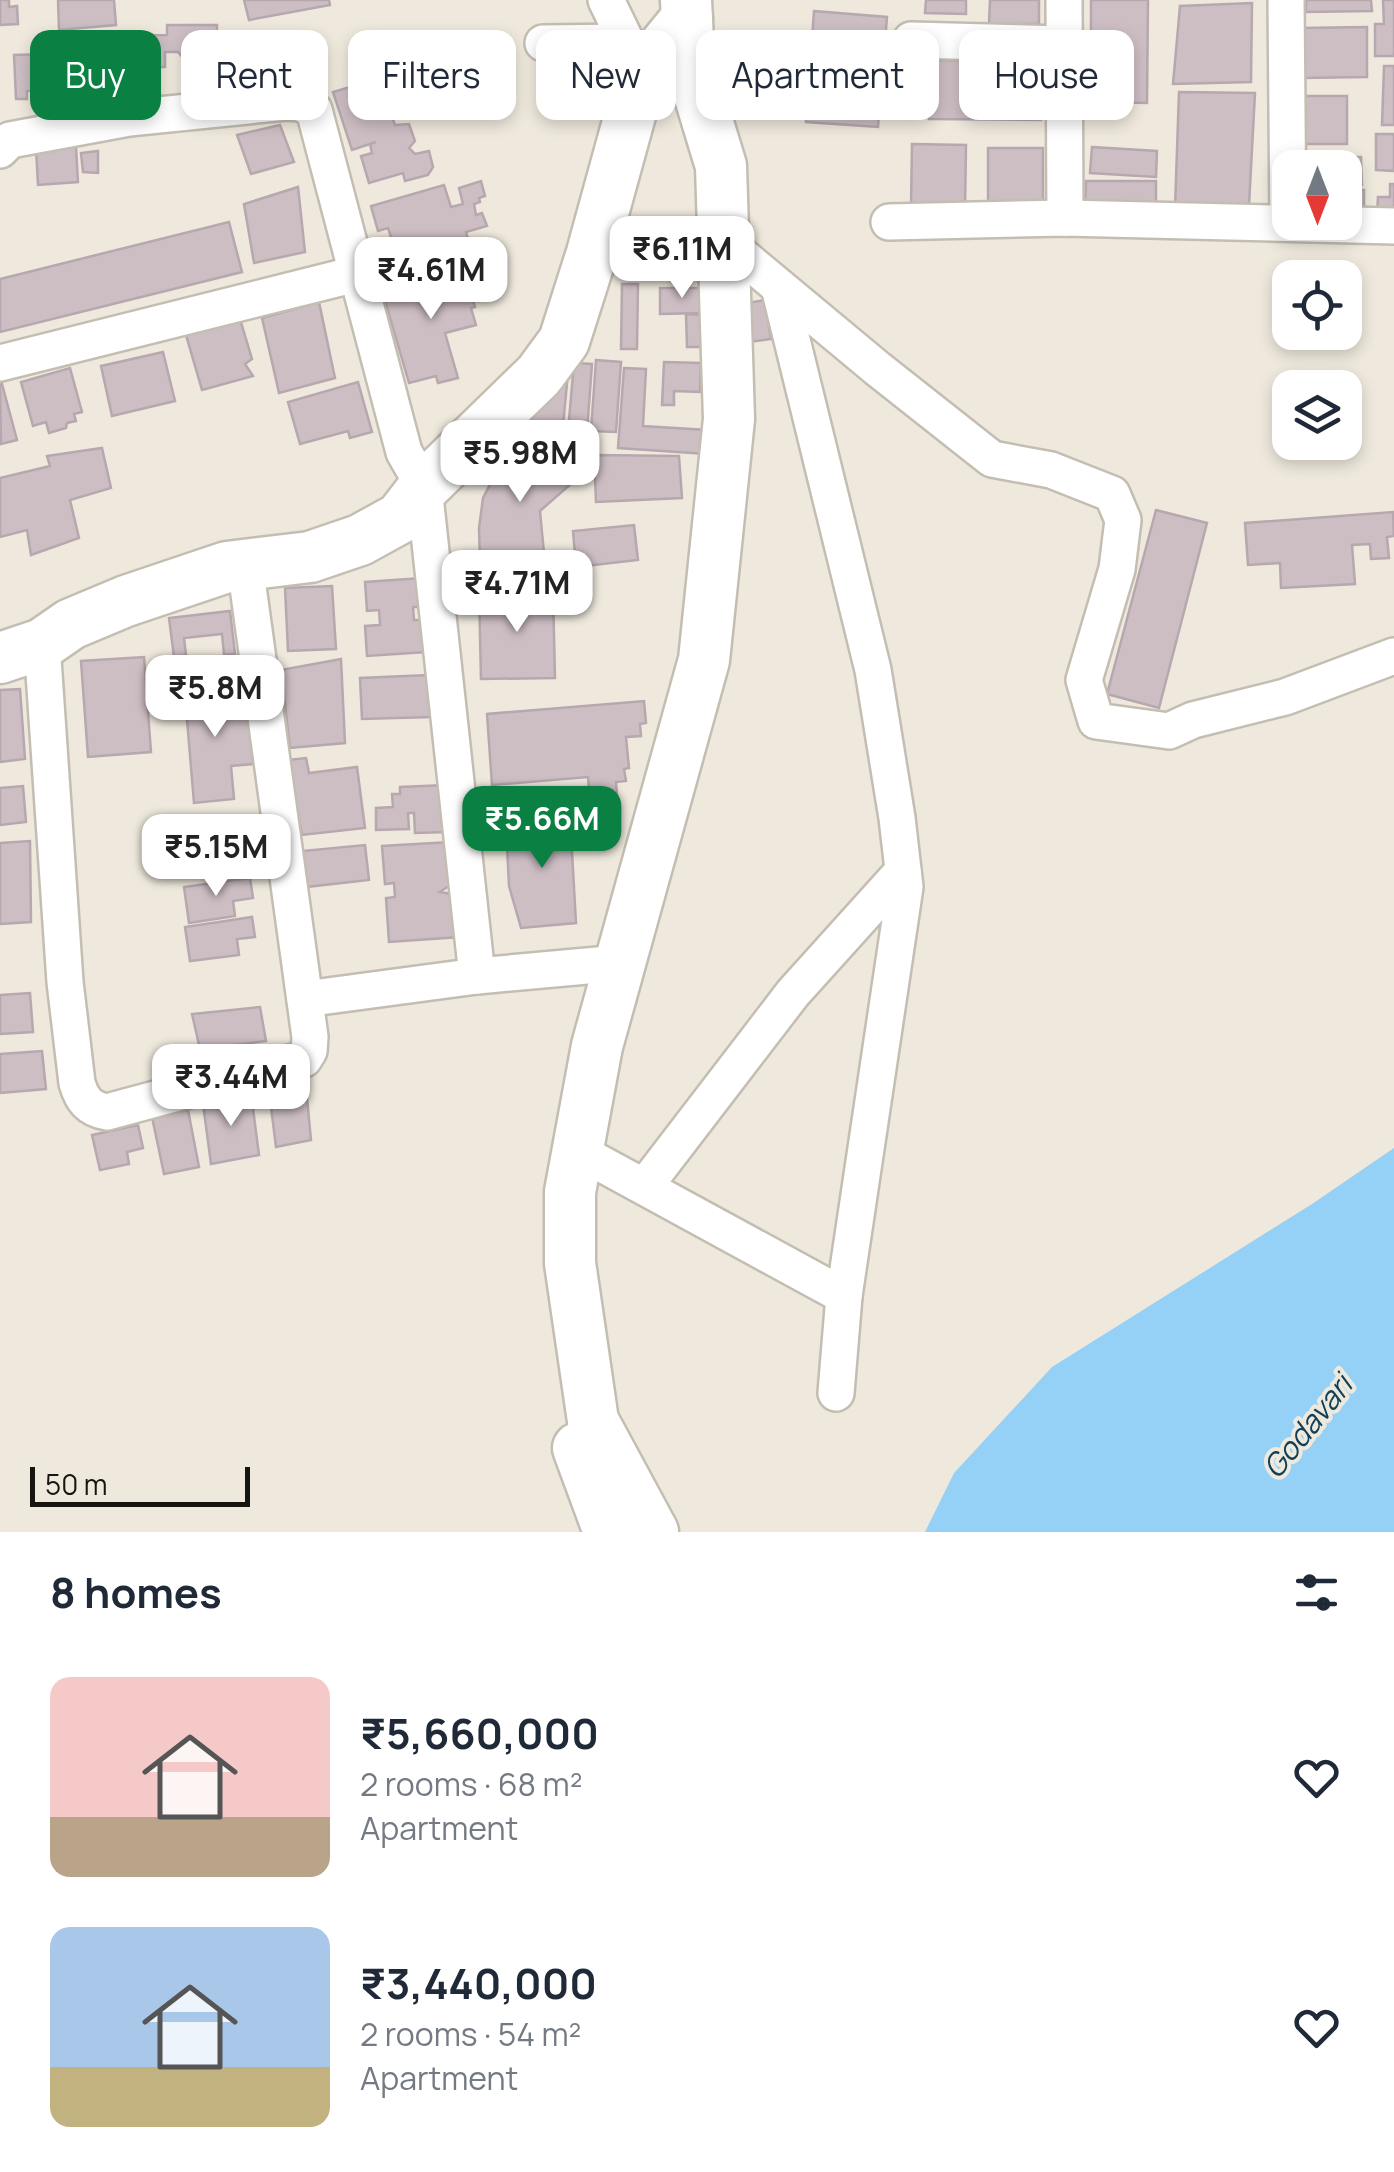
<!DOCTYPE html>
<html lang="en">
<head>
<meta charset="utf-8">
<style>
  :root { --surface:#fff; --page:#f6f6f7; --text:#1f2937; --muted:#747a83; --accent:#0b8043 }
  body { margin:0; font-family:Manrope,sans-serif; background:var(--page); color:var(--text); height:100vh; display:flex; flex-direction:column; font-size:38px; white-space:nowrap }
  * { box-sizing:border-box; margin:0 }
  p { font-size:32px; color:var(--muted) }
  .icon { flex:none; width:55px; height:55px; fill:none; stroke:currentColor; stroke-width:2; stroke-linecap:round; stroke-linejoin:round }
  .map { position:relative; height:1532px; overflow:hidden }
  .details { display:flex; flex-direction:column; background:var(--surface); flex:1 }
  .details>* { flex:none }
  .hud { position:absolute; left:30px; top:30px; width:1335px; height:90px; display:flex; gap:20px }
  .needle { width:65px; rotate:180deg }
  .controls { position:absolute; left:1272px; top:150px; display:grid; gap:20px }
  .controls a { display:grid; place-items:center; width:90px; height:90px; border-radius:20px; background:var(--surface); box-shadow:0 5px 15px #0003; font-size:50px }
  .scale { position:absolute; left:30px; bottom:25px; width:220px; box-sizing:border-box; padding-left:10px; border:5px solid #171510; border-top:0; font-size:28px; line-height:35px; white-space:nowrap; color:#171510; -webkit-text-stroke:8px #efe9dd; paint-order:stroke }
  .price { position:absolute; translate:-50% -85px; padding:0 22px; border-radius:20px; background:#fff; color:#222; font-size:32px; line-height:65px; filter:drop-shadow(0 2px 5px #0008) }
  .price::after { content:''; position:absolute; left:50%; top:60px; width:30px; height:22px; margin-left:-15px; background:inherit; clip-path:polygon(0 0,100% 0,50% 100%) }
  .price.on { background:var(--accent); color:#fff }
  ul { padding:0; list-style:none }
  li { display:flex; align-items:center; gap:30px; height:250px; padding:0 50px }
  li span { display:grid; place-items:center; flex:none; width:280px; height:200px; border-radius:20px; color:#555 }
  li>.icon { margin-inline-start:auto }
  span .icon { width:120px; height:120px; fill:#fffc; stroke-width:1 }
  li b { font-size:42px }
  h2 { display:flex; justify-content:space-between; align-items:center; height:120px; padding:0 50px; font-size:42px }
  .pill { padding:0 35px; border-radius:20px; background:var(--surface); box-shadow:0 5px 15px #0003; font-size:35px; line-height:90px }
  .pill.on { background:var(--accent); color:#fff }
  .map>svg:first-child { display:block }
  .water { fill:#95d0f6 }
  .building { fill:#cdbec4; stroke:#b6a8ae; stroke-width:2.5 }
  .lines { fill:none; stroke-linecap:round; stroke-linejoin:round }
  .street-casing { stroke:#c4beb2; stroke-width:40 }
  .secondary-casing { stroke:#c4beb2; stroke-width:55 }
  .street { stroke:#fff; stroke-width:35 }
  .secondary { stroke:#fff; stroke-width:50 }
  .labels { text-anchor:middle; stroke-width:8; stroke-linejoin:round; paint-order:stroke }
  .water-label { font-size:30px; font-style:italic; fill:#114059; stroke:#efe9dd }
</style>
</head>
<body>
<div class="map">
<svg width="1394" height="1532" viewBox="0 0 1394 1532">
  <rect width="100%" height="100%" fill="#efe9dd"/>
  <polygon class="water" points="1394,1148 1394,1532 925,1532 954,1473 1052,1367 1312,1204"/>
  <g class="building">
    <polygon points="0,0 9,0 9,7 17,6 18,24 0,25"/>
    <polygon points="58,0 114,0 116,25 59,30"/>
    <polygon points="244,0 329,0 330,5 249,20"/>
    <polygon points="926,0 966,0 966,14 925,13"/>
    <polygon points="990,0 1039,0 1039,24 989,24"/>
    <polygon points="1091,0 1148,0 1147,103 1102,102 1102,67 1091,67"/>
    <polygon points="1306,0 1371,0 1372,11 1306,12"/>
    <polygon points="1383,0 1394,0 1394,56 1375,56 1375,24 1384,24"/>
    <polygon points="1252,3 1251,82 1173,84 1180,6"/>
    <polygon points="814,11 887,17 878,127 806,122"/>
    <polygon points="167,25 217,25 217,84 194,84 194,77 184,77 184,59 178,52 165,52 165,67 156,67 156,78 140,78 140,94 122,94 121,36 167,35"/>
    <polygon points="1367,27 1367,77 1303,78 1302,28"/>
    <polygon points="95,48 96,100 80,100 79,90 27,91 27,99 16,99 14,55 79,53 78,49"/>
    <polygon points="929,60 1042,61 1041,120 929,119"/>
    <polygon points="1384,66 1394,66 1394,125 1382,125"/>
    <polygon points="360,84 364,93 387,86 393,100 388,107 395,125 409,124 415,141 409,148 415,154 429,151 433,167 428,175 405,181 403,173 369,183 361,156 372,153 370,144 376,142 352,150 333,92"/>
    <polygon points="1179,92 1255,93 1249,206 1175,208"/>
    <rect x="1304" y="96" width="43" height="48"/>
    <polygon points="280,125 294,162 251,174 237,135"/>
    <polygon points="1376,134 1394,134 1394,171 1376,170"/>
    <polygon points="912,144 966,145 965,208 911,207"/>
    <polygon points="76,147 78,182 38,185 36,149"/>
    <polygon points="1092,147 1157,151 1156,177 1090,173"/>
    <rect x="988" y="148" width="55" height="60"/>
    <polygon points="98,151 98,173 83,172 81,153"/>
    <polygon points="1303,157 1361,157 1362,185 1345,185 1345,168 1303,168"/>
    <polygon points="481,181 485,196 479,198 480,202 474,204 476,215 482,213 487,226 466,232 471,250 382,276 374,249 393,243 388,228 378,231 371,206 444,185 451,207 463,204 459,188"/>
    <polygon points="1086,181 1156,181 1156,206 1085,206"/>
    <polygon points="1390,184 1394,184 1394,216 1377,216 1378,197 1390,197"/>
    <polygon points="298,187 305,252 254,263 244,204"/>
    <rect x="1345" y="190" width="19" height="23"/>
    <polygon points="229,222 242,272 0,332 0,279"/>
    <polygon points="453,270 457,283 481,276 485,290 471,294 475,307 471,308 476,325 445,333 458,378 438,383 436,376 409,383 382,290"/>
    <polygon points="622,284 638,284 637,349 621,349"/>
    <polygon points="660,288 704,288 705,313 660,314"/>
    <polygon points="765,300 771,339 740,343 735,305"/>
    <polygon points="319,302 335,378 279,393 262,318"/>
    <polygon points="686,314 704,315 705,347 687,347"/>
    <polygon points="240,319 252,359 245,364 253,376 202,390 186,335"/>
    <polygon points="163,352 175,401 112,416 101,366"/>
    <polygon points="596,360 621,362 616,432 591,431"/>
    <polygon points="569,362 563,426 532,422 537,381"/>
    <polygon points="664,362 701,363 700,392 674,391 674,405 662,405"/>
    <polygon points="574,363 592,364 587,432 568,431"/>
    <polygon points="70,368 82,412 74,414 76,421 67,423 66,428 49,433 46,422 33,426 21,382"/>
    <polygon points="624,368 646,369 643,426 707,430 706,454 618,448"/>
    <polygon points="358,382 372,432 350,438 348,431 300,444 288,402"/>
    <polygon points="2,384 17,440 1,444 0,385"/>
    <polygon points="537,432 571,467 563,474 573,482 540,511 544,553 534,557 537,569 500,575 495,560 480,562 479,528 483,498 498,469 517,447"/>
    <polygon points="102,448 111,488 70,500 79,538 31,555 27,530 0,537 0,478 50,466 47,456"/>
    <polygon points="594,455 679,456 682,498 596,502"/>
    <polygon points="1156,510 1207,523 1159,708 1107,694"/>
    <polygon points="1393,512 1394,536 1387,537 1389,558 1371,559 1370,544 1352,545 1355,584 1281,588 1280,563 1248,565 1245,523"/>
    <polygon points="634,525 638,560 576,567 573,531"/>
    <polygon points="422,578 425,607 413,607 414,620 424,620 426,652 367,656 365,626 380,625 379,610 367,611 365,582"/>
    <polygon points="332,586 336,649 288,651 285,588"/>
    <polygon points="553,591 555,678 481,679 479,592"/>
    <polygon points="230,611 235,654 224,655 222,634 184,638 186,655 174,657 169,618"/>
    <polygon points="144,657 151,752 88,757 81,661"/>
    <polygon points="341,659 345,743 290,748 281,670"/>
    <polygon points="429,675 431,717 362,719 360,678"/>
    <polygon points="227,680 229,715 249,713 253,764 231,766 234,799 194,803 184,684"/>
    <polygon points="20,689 25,759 0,762 0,690"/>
    <polygon points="644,701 646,723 640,724 641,736 626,737 629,768 624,769 626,781 616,782 617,796 611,797 612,806 604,807 606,822 592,823 588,777 492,785 487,714"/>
    <polygon points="306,758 309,773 357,767 365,828 302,835 288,760"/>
    <polygon points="446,785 448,832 415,833 414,813 408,813 409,829 376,830 376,808 393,807 392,794 400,794 400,787"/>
    <polygon points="23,786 26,822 0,825 0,788"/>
    <polygon points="251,816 254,834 244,836 248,855 193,863 187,826"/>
    <polygon points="570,816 576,923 521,928 509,886 507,846 510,829 516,819"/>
    <polygon points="30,841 31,922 0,924 0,843"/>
    <polygon points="450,842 453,883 440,892 457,895 460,937 389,942 386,898 395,897 394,883 385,884 382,846"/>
    <polygon points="365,845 369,880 306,887 302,851"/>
    <polygon points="250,878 253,898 233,901 235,916 189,923 184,887"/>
    <polygon points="252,917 255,937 237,939 239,955 190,961 185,927"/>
    <polygon points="30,993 33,1032 0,1034 0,995"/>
    <polygon points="260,1007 266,1041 200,1049 192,1014"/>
    <polygon points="42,1051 46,1089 0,1093 0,1054"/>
    <polygon points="305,1077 311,1140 276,1147 268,1083"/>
    <polygon points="251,1093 259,1155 211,1164 203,1104"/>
    <polygon points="188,1110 199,1167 164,1174 152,1117"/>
    <polygon points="138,1125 143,1148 127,1152 129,1164 100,1170 92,1135"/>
  </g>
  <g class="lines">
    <defs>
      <g id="street">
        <polyline points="606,0 645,80"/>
        <polyline points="1064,0 1065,218"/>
        <polyline points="1286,0 1288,223"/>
        <polyline points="911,40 1063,44"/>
        <polyline points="543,43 626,42"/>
        <polyline points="0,150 10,140 129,118 286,102 301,103 314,110 404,452 424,487 477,976"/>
        <polyline points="889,222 1065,218 1394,226"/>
        <polyline points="723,240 878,369 992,459 1051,470 1112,494 1123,520 1117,569 1084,680 1096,721 1169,731 1193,720 1285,697 1394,656"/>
        <polyline points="779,287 873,670 897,818 905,887 844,1296 836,1393"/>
        <polyline points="0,363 356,274"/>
        <path d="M 42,644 L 65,982 L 77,1083 C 82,1100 89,1109 107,1112 L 304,1059 L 309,1051 L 310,1037 L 245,565"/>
        <polyline points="305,999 477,976 620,963"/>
        <polyline points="578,1151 844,1296"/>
        <polyline points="645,1186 793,993 903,871"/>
      </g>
      <g id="secondary">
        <polyline points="0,658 42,644 71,624 126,601 227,567 310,557 360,540 400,518 424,487 539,375 564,341 592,253 633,104 660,51 687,18"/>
        <polyline points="578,1448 609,1532"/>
        <polyline points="653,1532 593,1421 570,1263 570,1192 597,1046 704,660 729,419 721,166 689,61 686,0"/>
      </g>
    </defs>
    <use href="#street" class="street-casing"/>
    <use href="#secondary" class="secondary-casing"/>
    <use href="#street" class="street"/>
    <use href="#secondary" class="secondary"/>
  </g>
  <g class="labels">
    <g class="water-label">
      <text transform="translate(1308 1427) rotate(-51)" y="10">Godavari</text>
    </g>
  </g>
</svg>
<div class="controls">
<a><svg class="needle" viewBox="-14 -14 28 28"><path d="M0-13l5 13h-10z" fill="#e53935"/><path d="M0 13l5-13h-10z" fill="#747a83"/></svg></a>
<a><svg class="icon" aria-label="locate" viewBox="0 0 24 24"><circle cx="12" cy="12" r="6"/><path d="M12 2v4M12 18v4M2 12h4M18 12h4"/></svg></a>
<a><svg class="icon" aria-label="layers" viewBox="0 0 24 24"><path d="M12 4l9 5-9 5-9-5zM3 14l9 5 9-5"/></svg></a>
</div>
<div class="scale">50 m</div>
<b class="price" style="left:682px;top:301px">₹6.11M</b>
<b class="price" style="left:431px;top:322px">₹4.61M</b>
<b class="price" style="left:520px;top:505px">₹5.98M</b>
<b class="price" style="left:517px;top:635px">₹4.71M</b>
<b class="price" style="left:215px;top:740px">₹5.8M</b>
<b class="price on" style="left:542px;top:871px">₹5.66M</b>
<b class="price" style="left:216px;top:899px">₹5.15M</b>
<b class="price" style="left:231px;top:1129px">₹3.44M</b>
<div class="hud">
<a class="pill on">Buy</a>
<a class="pill">Rent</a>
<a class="pill">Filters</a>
<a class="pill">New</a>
<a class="pill">Apartment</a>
<a class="pill">House</a>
</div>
</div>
<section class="details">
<h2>8 homes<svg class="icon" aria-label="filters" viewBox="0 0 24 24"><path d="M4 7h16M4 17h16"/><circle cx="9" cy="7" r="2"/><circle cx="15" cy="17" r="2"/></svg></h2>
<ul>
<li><span style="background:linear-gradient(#f6c9c9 70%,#b9a48a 0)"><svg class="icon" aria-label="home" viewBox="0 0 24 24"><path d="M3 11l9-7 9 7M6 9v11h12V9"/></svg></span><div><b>₹5,660,000</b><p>2 rooms · 68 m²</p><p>Apartment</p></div><svg class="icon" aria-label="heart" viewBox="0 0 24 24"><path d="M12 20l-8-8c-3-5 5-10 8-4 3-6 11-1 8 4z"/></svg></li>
<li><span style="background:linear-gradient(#a9c7e8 70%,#c2b280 0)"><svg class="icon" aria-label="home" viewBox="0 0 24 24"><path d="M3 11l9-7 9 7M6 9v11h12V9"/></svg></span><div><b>₹3,440,000</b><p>2 rooms · 54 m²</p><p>Apartment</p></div><svg class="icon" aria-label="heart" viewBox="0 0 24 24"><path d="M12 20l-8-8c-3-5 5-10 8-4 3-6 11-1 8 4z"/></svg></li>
</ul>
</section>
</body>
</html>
